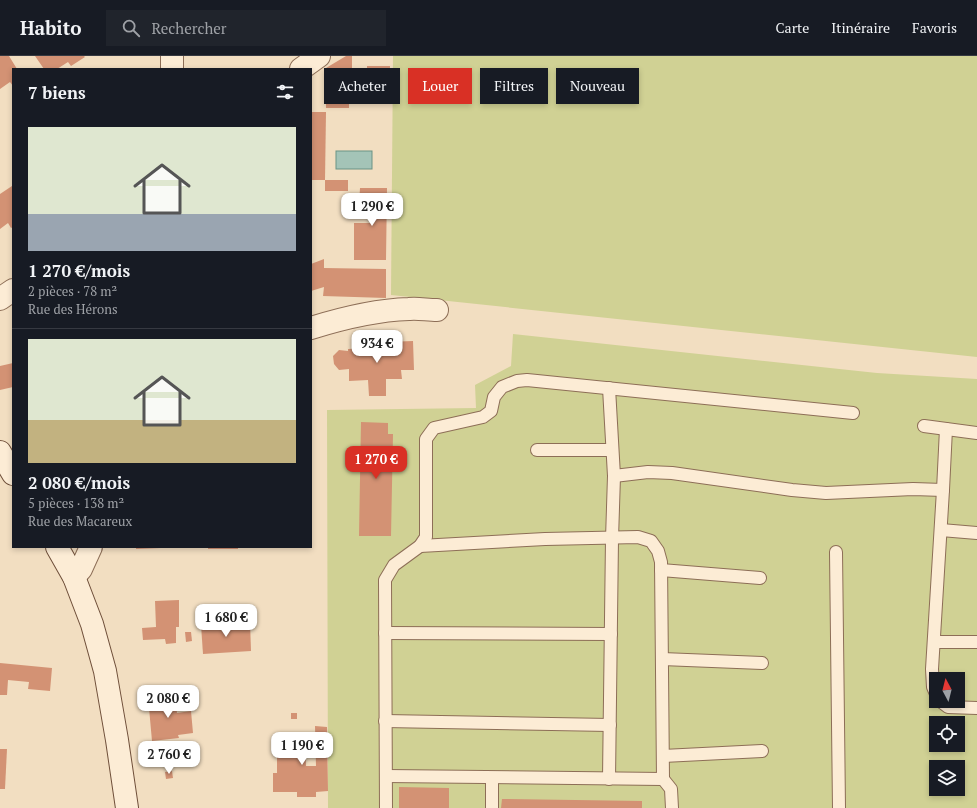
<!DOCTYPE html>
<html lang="fr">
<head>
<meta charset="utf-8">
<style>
  :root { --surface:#171b24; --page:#20242c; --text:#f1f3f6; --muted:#9ea1a6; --line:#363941; --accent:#d93025 }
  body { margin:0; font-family:"PT Serif",serif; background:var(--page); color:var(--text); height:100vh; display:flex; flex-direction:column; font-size:15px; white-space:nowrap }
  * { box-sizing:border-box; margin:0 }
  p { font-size:13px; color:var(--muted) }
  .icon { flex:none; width:22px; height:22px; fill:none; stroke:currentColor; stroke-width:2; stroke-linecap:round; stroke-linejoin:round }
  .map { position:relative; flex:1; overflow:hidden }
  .sheet { position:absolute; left:12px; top:12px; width:300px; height:480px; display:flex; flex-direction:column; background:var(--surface); border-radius:0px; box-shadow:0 2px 6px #0003 }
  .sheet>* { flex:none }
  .top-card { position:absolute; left:324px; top:12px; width:380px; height:36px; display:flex; gap:8px }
  .needle { width:26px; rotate:353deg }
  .controls { position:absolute; left:929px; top:616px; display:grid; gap:8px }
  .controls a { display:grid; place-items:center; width:36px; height:36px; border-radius:0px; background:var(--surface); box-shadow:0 2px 6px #0003; font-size:20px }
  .price { position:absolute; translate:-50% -34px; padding:0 9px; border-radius:8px; background:#fff; color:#222; font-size:13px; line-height:26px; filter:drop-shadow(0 1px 2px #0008) }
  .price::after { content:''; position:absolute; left:50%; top:24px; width:12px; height:9px; margin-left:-6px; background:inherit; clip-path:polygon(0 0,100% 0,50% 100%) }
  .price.active { background:var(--accent); color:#fff }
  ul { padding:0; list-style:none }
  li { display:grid; align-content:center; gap:8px; height:212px; padding:0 16px }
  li+li { border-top:1px solid var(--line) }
  li span { display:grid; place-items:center; height:124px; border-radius:0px; color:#555 }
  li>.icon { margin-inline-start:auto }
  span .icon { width:72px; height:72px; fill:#fffc; stroke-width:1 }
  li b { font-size:17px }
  h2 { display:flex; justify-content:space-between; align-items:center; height:48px; padding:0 16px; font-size:17px }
  .pill { padding:0 14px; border-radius:0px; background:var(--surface); box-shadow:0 2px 6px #0003; font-size:14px; line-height:36px }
  .pill.active { background:var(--accent); color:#fff }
  header { display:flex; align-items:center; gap:24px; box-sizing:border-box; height:56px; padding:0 20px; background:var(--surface); border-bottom:1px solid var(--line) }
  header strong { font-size:19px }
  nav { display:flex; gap:22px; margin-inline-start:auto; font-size:14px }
  .search { width:280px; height:36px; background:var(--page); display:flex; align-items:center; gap:10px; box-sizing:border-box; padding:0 14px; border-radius:0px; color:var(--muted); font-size:15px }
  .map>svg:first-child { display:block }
  .green { fill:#d0d194; fill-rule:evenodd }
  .water { fill:#a4c4b7; stroke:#6a9385 }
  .building { fill:#d39274 }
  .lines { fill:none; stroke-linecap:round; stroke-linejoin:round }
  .lane-casing { stroke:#8d6e57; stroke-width:14 }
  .street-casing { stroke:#8d6e57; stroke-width:24 }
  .secondary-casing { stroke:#6f4f3a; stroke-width:24 }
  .lane { stroke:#fcecd5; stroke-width:12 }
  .street { stroke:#fcecd5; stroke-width:22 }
  .secondary { stroke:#fcecd5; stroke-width:22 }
</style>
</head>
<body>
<header>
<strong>Habito</strong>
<div class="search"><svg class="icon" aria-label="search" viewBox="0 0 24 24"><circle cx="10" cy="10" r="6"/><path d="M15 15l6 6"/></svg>Rechercher</div>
<nav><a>Carte</a><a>Itinéraire</a><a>Favoris</a></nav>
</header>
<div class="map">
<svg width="977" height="752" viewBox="0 0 977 752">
  <rect width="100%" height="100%" fill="#f2dec1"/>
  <g class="green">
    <polygon points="393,0 977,0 977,301 391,239"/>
    <path d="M 513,278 L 877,317 L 977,323 L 977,752 L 328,752 L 327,354 L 476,352 L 475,329 L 511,310 ZM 936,623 L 958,623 L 958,645 L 936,645 ZM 936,667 L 958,667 L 958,689 L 936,689 ZM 936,711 L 958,711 L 958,733 L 936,733 Z"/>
  </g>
  <rect class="water" x="336" y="95" width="36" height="18"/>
  <g class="building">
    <polygon points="0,0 9,0 17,13 13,13 13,30 10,26 0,33"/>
    <polygon points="35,0 84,0 85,1 71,10 68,6 57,13 44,13"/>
    <polygon points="346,0 352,0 352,15 367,15 367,10 390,10 389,47 349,47 349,52 326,52 326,12"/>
    <polygon points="311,56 326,56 325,124 311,124"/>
    <rect x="325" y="124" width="23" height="11"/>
    <polygon points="12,130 13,131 13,171 11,172 8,167 0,173 0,138"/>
    <polygon points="360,132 387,132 386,204 354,204 354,167 372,167 372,149 359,149"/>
    <polygon points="324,203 324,212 386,213 386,242 323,240 324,231 311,235 311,208"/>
    <polygon points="413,285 414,314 401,314 402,323 386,323 386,340 369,340 368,324 349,325 349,313 339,314 334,308 333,300 339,294 348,295 348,293 387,291 386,286"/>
    <polygon points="13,307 13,331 0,334 0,310"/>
    <polygon points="361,366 388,367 388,378 393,378 391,480 359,480"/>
    <polygon points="136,491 161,491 161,492 136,493"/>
    <rect x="208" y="491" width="30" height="2"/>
    <polygon points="179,544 179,571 176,571 176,587 166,588 165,583 143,584 142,572 156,571 155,545"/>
    <polygon points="245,566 250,566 251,595 203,598 201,569"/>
    <polygon points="185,576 191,576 192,585 186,586"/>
    <polygon points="0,607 52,612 50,635 28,633 29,626 8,624 7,639 0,639"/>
    <polygon points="175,639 177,657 191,655 193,677 178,679 179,682 152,685 148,641"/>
    <rect x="291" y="657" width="6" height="6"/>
    <polygon points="315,670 327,671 328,735 316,736 316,741 297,741 297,736 273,736 273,717 277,717 277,681 305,681 306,710 316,710"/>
    <polygon points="0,693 7,693 5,733 0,733"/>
    <polygon points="172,715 173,722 166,723 165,716"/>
    <polygon points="399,731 449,732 449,752 399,752"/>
    <polygon points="502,743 642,745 642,752 501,752"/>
  </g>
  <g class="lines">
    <defs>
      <g id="lane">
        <polyline points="924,370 977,377"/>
        <polyline points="537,394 612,394"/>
        <polyline points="614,420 648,416 672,417 792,434 826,437 913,433 943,434"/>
        <polyline points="941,474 977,477"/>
        <polyline points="420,490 545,483 638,481 651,485 658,495 661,506 663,723 671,733 672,752"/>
        <polyline points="836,496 839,752"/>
        <polyline points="661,514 760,522"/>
        <polyline points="385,577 611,578"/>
        <polyline points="934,586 977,586"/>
        <polyline points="662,603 762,607"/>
        <polyline points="936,638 933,631 932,613 943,434 946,373"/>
        <polyline points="940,645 948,651 977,652"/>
        <polyline points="385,665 610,669"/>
        <polyline points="663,700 762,695"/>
        <polyline points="386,720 663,723"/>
        <polyline points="609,723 612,483 614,420 609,332"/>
        <polyline points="386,752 385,524 394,509 420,490 426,481 426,383 434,372 483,361 491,355 494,341 502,331 517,325 527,324 853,357"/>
        <polyline points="492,752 492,722"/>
      </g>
      <g id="street">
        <polyline points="172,0 172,13"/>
        <polyline points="301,13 319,0"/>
        <polyline points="0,243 13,234"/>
        <path d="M 311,272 C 343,262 375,254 409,253 C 418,252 427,254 437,254"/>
        <polyline points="74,521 81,513 91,491"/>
      </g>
      <g id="secondary">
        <polyline points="0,396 13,418"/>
        <polyline points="57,491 74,521 92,568 105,615 117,684 127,752"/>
      </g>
    </defs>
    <use href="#lane" class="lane-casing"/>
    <use href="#street" class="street-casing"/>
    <use href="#secondary" class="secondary-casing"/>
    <use href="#lane" class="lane"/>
    <use href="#street" class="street"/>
    <use href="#secondary" class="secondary"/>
  </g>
</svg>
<div class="controls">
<a><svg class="needle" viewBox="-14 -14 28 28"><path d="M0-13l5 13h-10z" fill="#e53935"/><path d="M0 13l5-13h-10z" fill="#9ea1a6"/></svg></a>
<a><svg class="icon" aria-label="locate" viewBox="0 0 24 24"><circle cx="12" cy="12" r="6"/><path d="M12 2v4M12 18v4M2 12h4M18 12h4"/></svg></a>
<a><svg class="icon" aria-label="layers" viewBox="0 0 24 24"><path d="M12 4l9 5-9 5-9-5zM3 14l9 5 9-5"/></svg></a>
</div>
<b class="price" style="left:372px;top:171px">1 290 €</b>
<b class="price" style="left:377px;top:308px">934 €</b>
<b class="price active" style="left:376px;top:424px">1 270 €</b>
<b class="price" style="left:226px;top:582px">1 680 €</b>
<b class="price" style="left:168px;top:663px">2 080 €</b>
<b class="price" style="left:302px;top:710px">1 190 €</b>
<b class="price" style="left:169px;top:719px">2 760 €</b>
<div class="top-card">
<a class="pill">Acheter</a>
<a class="pill active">Louer</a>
<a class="pill">Filtres</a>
<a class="pill">Nouveau</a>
</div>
<section class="sheet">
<h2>7 biens<svg class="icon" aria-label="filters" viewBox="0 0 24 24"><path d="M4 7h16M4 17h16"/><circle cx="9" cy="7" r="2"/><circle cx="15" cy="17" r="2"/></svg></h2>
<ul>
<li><span style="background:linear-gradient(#dfe7d0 70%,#9aa5b1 0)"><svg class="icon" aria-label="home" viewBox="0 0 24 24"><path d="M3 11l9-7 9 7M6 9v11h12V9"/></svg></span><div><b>1 270 €/mois</b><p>2 pièces · 78 m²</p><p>Rue des Hérons</p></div></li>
<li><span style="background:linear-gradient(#dfe7d0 65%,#c2b280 0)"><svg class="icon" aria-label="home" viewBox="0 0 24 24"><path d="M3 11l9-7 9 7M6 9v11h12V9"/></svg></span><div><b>2 080 €/mois</b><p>5 pièces · 138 m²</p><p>Rue des Macareux</p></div></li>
</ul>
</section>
</div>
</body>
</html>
